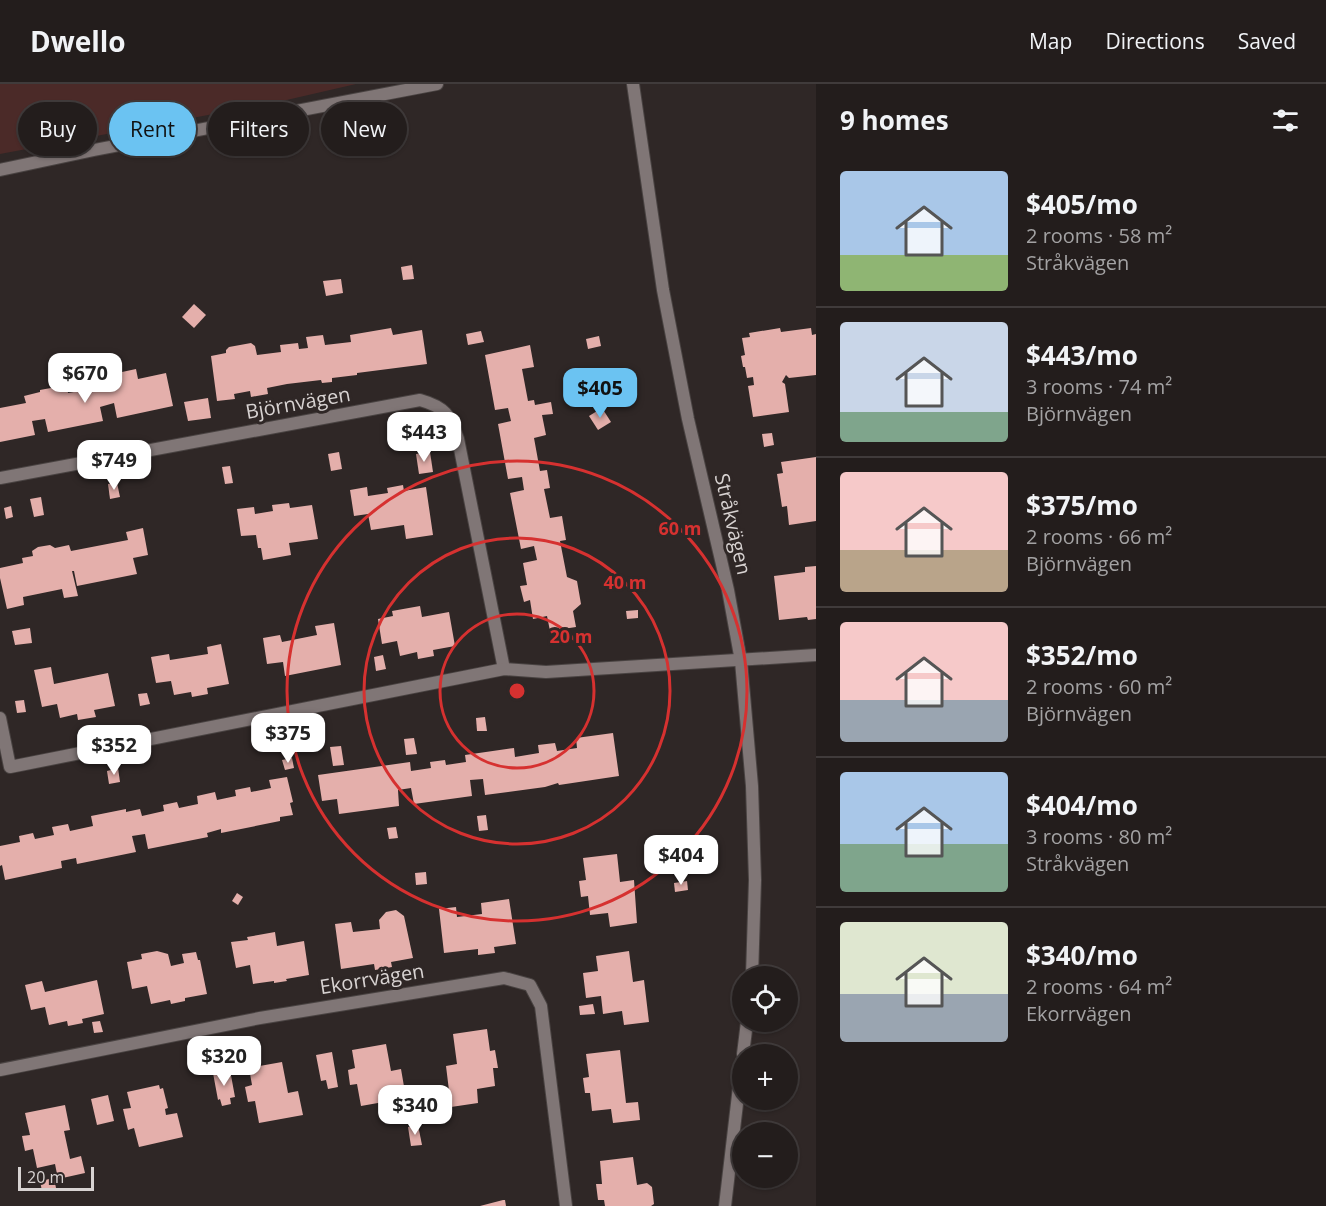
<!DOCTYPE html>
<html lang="en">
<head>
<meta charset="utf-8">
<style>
  :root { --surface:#231d1c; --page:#2f2a29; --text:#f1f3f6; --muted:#a3a2a3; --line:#403b3b; --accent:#6bc3f2 }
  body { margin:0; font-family:"Open Sans",sans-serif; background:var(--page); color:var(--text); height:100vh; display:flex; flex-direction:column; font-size:22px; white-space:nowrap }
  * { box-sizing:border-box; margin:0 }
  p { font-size:20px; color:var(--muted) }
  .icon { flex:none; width:33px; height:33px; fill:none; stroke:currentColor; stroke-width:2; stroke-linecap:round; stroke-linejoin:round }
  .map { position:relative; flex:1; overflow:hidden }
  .details { display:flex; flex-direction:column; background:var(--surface); width:510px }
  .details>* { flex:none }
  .top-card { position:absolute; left:18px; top:18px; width:570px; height:54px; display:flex; gap:12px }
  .tools { position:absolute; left:732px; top:882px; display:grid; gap:12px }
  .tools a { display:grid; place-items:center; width:66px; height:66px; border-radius:50%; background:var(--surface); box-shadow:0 2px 4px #0004,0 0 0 2px var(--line); font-size:30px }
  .scale { position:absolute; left:18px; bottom:15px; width:76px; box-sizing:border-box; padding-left:6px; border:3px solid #d8d3d2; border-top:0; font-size:16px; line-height:21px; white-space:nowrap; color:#d8d3d2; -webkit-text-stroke:4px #2f2726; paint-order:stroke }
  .price { position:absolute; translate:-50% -51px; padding:0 14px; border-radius:12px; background:#fff; color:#222; font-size:20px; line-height:39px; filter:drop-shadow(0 2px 3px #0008) }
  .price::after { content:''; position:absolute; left:50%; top:36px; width:18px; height:14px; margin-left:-9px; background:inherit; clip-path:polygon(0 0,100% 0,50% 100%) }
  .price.current { background:var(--accent); color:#111 }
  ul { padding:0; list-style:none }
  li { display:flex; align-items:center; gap:18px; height:150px; padding:0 24px }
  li+li { border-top:2px solid var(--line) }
  li span { display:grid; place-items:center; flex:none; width:168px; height:120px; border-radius:6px; color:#555 }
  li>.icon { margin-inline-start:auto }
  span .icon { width:72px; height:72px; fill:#fffc; stroke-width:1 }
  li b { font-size:26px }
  h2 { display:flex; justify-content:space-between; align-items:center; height:72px; padding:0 24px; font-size:26px }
  .tag { padding:0 21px; border-radius:27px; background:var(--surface); box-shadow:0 2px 4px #0004,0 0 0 2px var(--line); font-size:21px; line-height:54px }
  .tag.current { background:var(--accent); color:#111 }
  header { display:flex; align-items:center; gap:36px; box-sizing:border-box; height:84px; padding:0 30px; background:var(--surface); border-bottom:2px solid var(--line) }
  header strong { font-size:28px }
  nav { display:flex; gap:33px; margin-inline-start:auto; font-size:21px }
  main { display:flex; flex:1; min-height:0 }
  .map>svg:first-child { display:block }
  .green { fill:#4b2a28 }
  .building { fill:#e4afab }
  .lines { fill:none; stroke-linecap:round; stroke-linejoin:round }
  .minor-casing { stroke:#494342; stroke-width:14 }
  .tertiary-casing { stroke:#494342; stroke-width:14 }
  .minor { stroke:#807676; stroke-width:12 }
  .tertiary { stroke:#807676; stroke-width:12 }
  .ring { fill:none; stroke:#d63130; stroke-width:3 }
  .labels { text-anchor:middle; stroke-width:6; stroke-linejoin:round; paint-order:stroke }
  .street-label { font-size:20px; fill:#d8d3d2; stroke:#2f2726 }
  .centre { fill:#d63130; stroke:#2f2726; stroke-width:3 }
  .ring-label { font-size:18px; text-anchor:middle; font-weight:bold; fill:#d63130; stroke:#2f2726; stroke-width:6; stroke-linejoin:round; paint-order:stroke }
</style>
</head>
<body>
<header>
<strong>Dwello</strong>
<nav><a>Map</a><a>Directions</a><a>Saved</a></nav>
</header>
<main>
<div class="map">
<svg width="816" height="1122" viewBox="0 0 816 1122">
  <rect width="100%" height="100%" fill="#2f2726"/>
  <polygon class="green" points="0,0 356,0 278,18 0,70"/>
  <g class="building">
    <polygon points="412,181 414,195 403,196 401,183"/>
    <polygon points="341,195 343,209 326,212 323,197"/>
    <polygon points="194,220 206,231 194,244 182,233"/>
    <polygon points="391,244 393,251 422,246 427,280 357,289 357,291 332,294 332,298 322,299 321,296 287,300 267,304 268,310 251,313 250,307 234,310 235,315 217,317 211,272 226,269 226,266 229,263 251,259 255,262 257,271 281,268 280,261 298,259 299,265 308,264 306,253 323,251 325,261 351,258 350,251"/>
    <polygon points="780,244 781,248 811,244 812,251 816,250 816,291 789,294 786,291 782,298 785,300 789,328 753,333 748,302 754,301 753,293 747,294 745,283 743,283 741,272 745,271 742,254 750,253 749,249"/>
    <polygon points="481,247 484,258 468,261 466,250"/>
    <polygon points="599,252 601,262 588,265 586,255"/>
    <polygon points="530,261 534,283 522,285 528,317 534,316 535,321 551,318 553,330 542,331 546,351 534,354 540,387 547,386 550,404 544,405 550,434 562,432 566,456 560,457 567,493 577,497 581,520 573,527 576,543 550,547 547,532 533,535 530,516 524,518 520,502 527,501 523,479 537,476 534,462 521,465 510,409 524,406 522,393 508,395 498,340 511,337 508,324 495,326 485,271"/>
    <polygon points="136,285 138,295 166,289 173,322 117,334 114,319 100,323 103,337 48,348 45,335 32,337 35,351 0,358 0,324 26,319 24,312 40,308 40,306 67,301 68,309 97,304 95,297 109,294 108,291"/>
    <polygon points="208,314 211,334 188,337 184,318"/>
    <polygon points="602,324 611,338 598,346 589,332"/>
    <polygon points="772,349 774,361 764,363 762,350"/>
    <polygon points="339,368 342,385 331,387 328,370"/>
    <polygon points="430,368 433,388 419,390 416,370"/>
    <polygon points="816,373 816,437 789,441 787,422 782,423 777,390 783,389 781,378"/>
    <polygon points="230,382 233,399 225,400 222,383"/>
    <polygon points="117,399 120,413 110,415 108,400"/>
    <polygon points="403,401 404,407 426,403 433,451 406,455 404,441 371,446 368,430 354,432 350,406 367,403 368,412 388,409 387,404"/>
    <polygon points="41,413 44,431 34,433 30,415"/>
    <polygon points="289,419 290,424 312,421 318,455 289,459 291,471 263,476 261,464 258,464 256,451 241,452 237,425 254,423 255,430 273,427 272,421"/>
    <polygon points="11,422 13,433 6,435 4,424"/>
    <polygon points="143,444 148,471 133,474 137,490 77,502 74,487 72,487 78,512 64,514 62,505 23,513 24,521 7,525 0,494 0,484 23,479 22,474 33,472 32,467 38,463 50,461 55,464 69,461 71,467 128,456 126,448"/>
    <polygon points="816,482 816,535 808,536 807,533 779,536 774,492 805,488 805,483"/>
    <polygon points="420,522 422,533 449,528 455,562 433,566 434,572 418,575 417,568 400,572 397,557 382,560 378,535 393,532 392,527"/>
    <polygon points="638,526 638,534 627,535 626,527"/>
    <polygon points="334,539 341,581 285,592 283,578 267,580 263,554 280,551 282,558 317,551 315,542"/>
    <polygon points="30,544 32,559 15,561 12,547"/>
    <polygon points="221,560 229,600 207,604 208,610 192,613 191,608 174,611 171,597 156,599 151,573 169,570 170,576 208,570 207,563"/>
    <polygon points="383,571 386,585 376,587 374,573"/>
    <polygon points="51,583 54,600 108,589 115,622 94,626 96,633 78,636 77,630 60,634 57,620 42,623 34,586"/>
    <polygon points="147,609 150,620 140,622 138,610"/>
    <polygon points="24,616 26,628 17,629 15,617"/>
    <polygon points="485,633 487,647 477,647 476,634"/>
    <polygon points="613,649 619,692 559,701 558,699 545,703 485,711 483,695 470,696 472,712 414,720 411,704 398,706 399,722 339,730 337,715 322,717 318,691 410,678 411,687 431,684 430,678 445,676 446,681 466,678 465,671 514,664 515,673 539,669 538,661 555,659 557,667 577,664 576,654"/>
    <polygon points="414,654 417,670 406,671 404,655"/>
    <polygon points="341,662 344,681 333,682 330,663"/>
    <polygon points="292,674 294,684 285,686 282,676"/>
    <polygon points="118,684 120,698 109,700 107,687"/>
    <polygon points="287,693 293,718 290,719 293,731 280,733 280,737 221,749 221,745 207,749 208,753 148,765 145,750 132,752 136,768 77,780 76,774 61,777 62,784 5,796 2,781 0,782 0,762 20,758 19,752 33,749 35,755 54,751 52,743 68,740 70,747 93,742 91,732 126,725 126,728 140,725 142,732 164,727 163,721 177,718 179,724 198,720 197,712 215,708 217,716 236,712 235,706 250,703 251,708 271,704 269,696"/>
    <polygon points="486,731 488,746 479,747 477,732"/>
    <polygon points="396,743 398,754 389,755 387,744"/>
    <polygon points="617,770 620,798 634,796 637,839 610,843 608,829 590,831 588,812 581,813 579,797 586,796 583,774"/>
    <polygon points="426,788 427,800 416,801 415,789"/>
    <polygon points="687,797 688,806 675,808 674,799"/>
    <polygon points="237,809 243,813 238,821 232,817"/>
    <polygon points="509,815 516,860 494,863 495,869 478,871 478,865 444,869 439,825 456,823 457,833 482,830 481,819"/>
    <polygon points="396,826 404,832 413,874 391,878 392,883 375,886 374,880 341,885 335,840 351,838 353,848 380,845 379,836 386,828"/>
    <polygon points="275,848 277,862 304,857 309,891 286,895 287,897 274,899 274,897 253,900 250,881 236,884 231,858 248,856 247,853"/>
    <polygon points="157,867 168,870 171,882 184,879 182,870 196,868 198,876 200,876 207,910 185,914 185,917 171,920 170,916 151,920 147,902 132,905 127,878 142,875 141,870"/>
    <polygon points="629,867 633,898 644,896 649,938 624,941 622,927 603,930 601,912 586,914 583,889 598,887 596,872"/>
    <polygon points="97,896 104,930 82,935 83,939 68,942 67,937 49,941 45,923 31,926 25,901 42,897 45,908"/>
    <polygon points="593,920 595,930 580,931 579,922"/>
    <polygon points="100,937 103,948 94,949 92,938"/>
    <polygon points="487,945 490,967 495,966 498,984 493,984 495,1002 477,1005 478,1019 451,1023 446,982 457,980 453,950"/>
    <polygon points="386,960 391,987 401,985 406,1014 361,1022 357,1000 350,1001 348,986 355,984 352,966"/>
    <polygon points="620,966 626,1019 638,1018 640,1036 613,1039 611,1025 592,1027 590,1009 585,1009 583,994 589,993 586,970"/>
    <polygon points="332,968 338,1003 328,1005 326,996 321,997 316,971"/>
    <polygon points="282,978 288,1009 298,1007 303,1031 259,1039 255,1017 248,1018 245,1003 252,1001 249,984"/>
    <polygon points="230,986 235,1013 230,1014 231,1020 222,1022 220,1015 218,1016 213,989"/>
    <polygon points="159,1001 160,1005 163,1004 168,1024 165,1025 166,1031 177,1029 183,1053 139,1063 134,1044 128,1046 123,1025 131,1024 127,1008"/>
    <polygon points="108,1011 114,1037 97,1041 91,1015"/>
    <polygon points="65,1021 70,1046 64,1047 70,1075 81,1072 85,1089 58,1095 55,1080 37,1084 33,1065 25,1067 22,1052 30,1051 25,1029"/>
    <polygon points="418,1041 422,1061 411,1062 408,1043"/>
    <polygon points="633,1073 637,1101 647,1099 652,1103 654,1120 651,1122 605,1122 604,1116 598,1116 596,1100 602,1100 600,1077"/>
    <polygon points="54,1094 56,1104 42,1107 40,1097"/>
    <polygon points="503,1116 505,1116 506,1122 480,1122"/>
  </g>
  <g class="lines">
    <defs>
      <g id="minor">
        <polyline points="633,0 663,206 688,335 728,506 741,577 752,702 755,796 752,892"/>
        <path d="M 0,394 L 420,316 C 445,323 450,331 458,355 L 504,585"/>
        <polyline points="0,634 10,683 504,585 546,588 816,571"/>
        <polyline points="743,970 747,938"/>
        <polyline points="0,986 260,934 504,894 530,901 541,922 566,1122"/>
        <polyline points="725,1122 742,977"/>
      </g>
      <polyline id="tertiary" points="0,86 94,66 437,0"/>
    </defs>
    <use href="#minor" class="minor-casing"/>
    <use href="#tertiary" class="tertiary-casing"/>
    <use href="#minor" class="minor"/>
    <use href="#tertiary" class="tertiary"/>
  </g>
  <g class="ring">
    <circle cx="517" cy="607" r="77"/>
    <circle cx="517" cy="607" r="153"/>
    <circle cx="517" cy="607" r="230"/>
  </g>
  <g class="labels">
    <g class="street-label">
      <text transform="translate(298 319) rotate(-10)" y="7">Björnvägen</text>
      <text transform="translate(733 440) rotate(77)" y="7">Stråkvägen</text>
      <text transform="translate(372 895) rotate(-9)" y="7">Ekorrvägen</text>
    </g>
  </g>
  <circle cx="517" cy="607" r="9" class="centre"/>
  <g class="ring-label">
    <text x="680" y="451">60 m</text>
    <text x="625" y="505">40 m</text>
    <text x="571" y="559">20 m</text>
  </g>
</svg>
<div class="tools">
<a><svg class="icon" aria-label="locate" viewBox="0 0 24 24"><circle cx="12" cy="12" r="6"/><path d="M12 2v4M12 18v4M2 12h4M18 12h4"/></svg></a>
<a>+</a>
<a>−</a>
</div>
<div class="scale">20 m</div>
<b class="price" style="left:85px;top:320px">$670</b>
<b class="price current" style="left:600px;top:335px">$405</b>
<b class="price" style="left:424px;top:379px">$443</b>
<b class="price" style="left:114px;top:407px">$749</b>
<b class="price" style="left:288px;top:680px">$375</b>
<b class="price" style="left:114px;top:692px">$352</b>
<b class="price" style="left:681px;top:802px">$404</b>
<b class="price" style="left:224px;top:1003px">$320</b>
<b class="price" style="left:415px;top:1052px">$340</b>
<div class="top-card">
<a class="tag">Buy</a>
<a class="tag current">Rent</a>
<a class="tag">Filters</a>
<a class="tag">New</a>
</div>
</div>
<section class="details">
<h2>9 homes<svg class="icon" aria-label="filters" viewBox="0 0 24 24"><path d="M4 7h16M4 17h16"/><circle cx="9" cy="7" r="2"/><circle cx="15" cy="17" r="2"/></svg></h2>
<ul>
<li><span style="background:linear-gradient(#a9c7e8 70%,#8fb573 0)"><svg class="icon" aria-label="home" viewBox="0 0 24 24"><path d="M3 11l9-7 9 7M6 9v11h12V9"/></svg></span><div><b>$405/mo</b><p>2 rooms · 58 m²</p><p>Stråkvägen</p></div></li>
<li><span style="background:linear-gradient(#c9d6e8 75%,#7fa58c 0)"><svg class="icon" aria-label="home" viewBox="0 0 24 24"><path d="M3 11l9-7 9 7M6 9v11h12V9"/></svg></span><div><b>$443/mo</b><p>3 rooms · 74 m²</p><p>Björnvägen</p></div></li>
<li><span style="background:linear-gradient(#f6c9c9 65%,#b9a48a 0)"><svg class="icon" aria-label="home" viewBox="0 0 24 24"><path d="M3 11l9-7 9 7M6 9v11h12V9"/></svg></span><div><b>$375/mo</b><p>2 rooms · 66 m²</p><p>Björnvägen</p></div></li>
<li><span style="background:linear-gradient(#f6c9c9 65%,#9aa5b1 0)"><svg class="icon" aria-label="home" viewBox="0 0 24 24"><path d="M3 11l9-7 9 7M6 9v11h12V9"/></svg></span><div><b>$352/mo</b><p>2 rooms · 60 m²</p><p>Björnvägen</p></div></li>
<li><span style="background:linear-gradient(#a9c7e8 60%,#7fa58c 0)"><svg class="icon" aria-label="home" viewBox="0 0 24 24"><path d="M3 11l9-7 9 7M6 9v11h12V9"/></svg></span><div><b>$404/mo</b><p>3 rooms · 80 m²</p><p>Stråkvägen</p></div></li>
<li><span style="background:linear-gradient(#dfe7d0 60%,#9aa5b1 0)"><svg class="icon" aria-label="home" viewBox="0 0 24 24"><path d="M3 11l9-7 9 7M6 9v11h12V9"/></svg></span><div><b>$340/mo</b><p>2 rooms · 64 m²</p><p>Ekorrvägen</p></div></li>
</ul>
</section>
</main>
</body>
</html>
